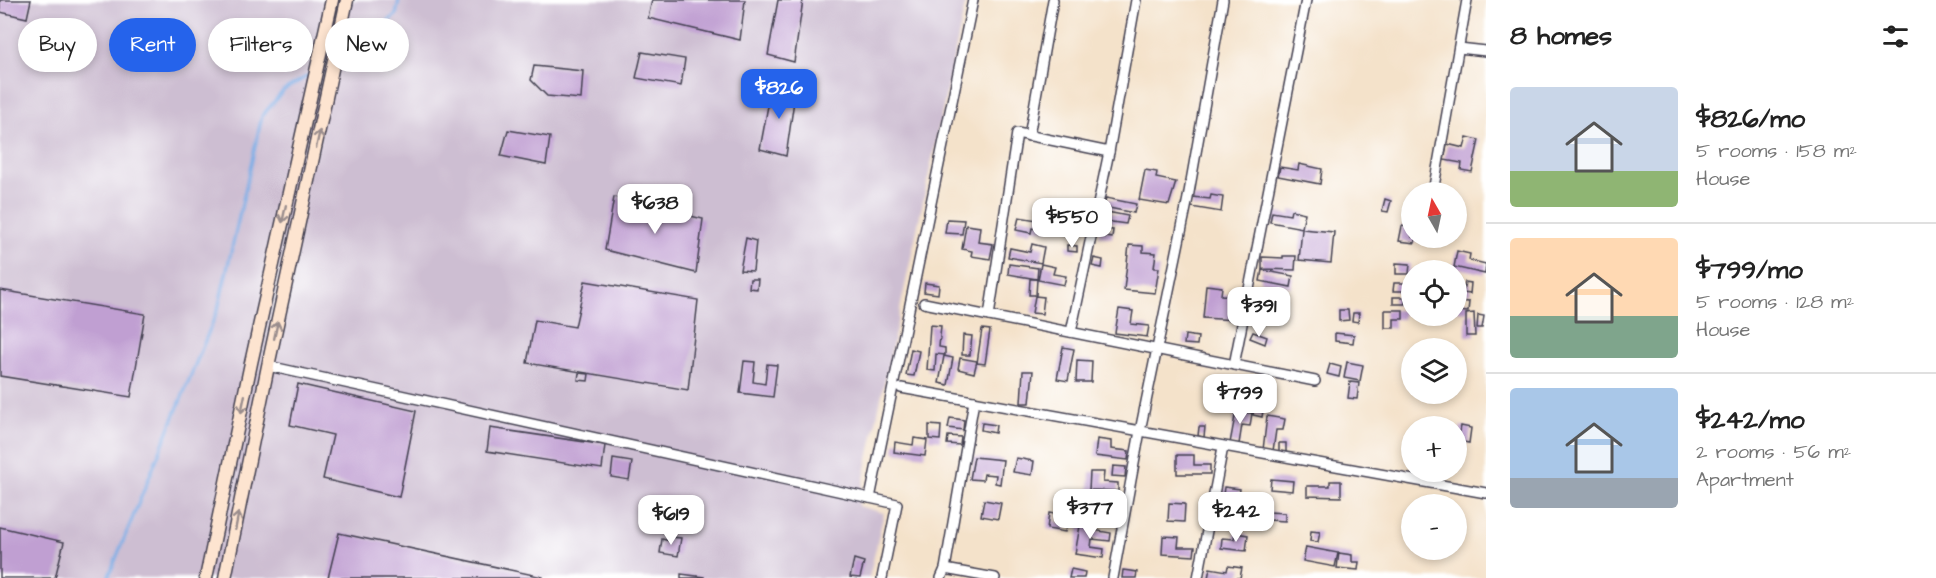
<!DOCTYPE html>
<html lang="en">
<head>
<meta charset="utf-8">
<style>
  :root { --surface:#fff; --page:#f2f2f2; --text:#222; --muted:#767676; --line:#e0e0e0; --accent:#2563eb }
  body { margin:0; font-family:"Architects Daughter",sans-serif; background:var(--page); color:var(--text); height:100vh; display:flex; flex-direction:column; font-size:22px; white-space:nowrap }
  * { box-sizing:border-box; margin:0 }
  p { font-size:20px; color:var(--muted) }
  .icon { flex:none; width:33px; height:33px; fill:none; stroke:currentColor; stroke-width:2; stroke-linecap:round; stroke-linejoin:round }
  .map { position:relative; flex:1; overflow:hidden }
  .side { display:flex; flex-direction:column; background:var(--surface); width:450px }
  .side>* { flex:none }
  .guide { position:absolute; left:18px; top:18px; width:570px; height:54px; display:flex; gap:12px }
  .needle { width:39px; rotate:351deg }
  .tools { position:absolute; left:1401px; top:182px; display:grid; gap:12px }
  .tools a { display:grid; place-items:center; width:66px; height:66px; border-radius:50%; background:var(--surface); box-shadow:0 3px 9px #0003; font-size:30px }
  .price { position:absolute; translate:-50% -51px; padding:0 14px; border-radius:12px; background:#fff; color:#222; font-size:20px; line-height:39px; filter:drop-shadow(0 2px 3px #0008) }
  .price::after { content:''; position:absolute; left:50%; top:36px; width:18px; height:14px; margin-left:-9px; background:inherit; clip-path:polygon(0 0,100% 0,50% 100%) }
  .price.selected { background:var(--accent); color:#fff }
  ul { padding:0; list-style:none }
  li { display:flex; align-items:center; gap:18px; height:150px; padding:0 24px }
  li+li { border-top:2px solid var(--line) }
  li span { display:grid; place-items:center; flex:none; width:168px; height:120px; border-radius:6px; color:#555 }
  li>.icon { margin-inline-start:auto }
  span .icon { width:72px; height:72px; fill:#fffc; stroke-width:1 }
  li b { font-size:26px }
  h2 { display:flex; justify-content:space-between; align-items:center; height:72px; padding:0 24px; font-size:26px }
  .pill { padding:0 21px; border-radius:27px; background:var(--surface); box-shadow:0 3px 9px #0003; font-size:21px; line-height:54px }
  .pill.selected { background:var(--accent); color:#fff }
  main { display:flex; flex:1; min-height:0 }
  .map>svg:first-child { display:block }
  .industrial { fill:#cdbed2 }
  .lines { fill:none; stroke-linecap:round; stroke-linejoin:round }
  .stream { stroke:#7aaee7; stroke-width:3 }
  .building { fill:#c09fd2 }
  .street-casing { stroke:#423f50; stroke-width:12 }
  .secondary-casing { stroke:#423f50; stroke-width:15 }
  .street { stroke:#fff; stroke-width:9 }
  .secondary { stroke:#fde4d0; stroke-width:12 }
  .oneway { stroke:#9a8d8d }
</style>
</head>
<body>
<main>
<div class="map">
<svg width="1486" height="578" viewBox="0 0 1486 578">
  <rect width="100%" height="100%" fill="#fff"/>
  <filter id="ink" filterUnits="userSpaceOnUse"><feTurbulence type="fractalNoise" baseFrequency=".0167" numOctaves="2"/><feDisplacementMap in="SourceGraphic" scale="12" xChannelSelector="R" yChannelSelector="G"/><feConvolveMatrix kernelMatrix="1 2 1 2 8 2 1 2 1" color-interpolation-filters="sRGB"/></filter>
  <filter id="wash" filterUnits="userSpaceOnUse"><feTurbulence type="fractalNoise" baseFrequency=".008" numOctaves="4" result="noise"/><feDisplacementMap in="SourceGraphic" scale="24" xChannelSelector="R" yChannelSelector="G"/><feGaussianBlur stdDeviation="1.35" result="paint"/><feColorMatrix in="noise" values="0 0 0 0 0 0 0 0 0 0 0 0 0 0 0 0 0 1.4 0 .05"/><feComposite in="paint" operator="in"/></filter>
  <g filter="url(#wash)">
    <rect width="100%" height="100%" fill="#f4e2ca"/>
    <polygon class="industrial" points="0,0 966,0 858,506 884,513 869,578 0,578"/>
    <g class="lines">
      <g class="stream">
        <polyline points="339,56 358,44 396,15 399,0"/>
        <polyline points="108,578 218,309 262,116 284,90 311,74"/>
      </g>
    </g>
    <g id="blocks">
      <g class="building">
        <polygon points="0,0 31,0 27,18 0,12"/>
        <polygon points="652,0 745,0 740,40 648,18"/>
        <polygon points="778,0 803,0 794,62 768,55"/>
        <polygon points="642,52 685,59 681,86 636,78"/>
        <polygon points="534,66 583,71 581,99 547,96 531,80"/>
        <polygon points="772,84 796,87 786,156 760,149"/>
        <polygon points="508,130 550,137 546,165 501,156"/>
        <polygon points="1467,137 1479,140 1472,172 1461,170 1462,163 1444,160 1447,144 1464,148"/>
        <polygon points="1299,164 1322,169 1320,184 1278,176 1280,167 1298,170"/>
        <polygon points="1145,170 1157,172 1156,178 1176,182 1169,205 1139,200"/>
        <polygon points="1211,195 1223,197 1221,212 1191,207 1193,197 1210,199"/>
        <polygon points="614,197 703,219 696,273 605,250"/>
        <polygon points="1106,198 1136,204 1134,213 1104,207"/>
        <polygon points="1385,199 1391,201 1388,212 1382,211"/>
        <polygon points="1291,210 1305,213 1302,228 1270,222 1272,212 1290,215"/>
        <polygon points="1107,212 1128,216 1126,224 1105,221"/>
        <polygon points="1038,213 1050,215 1048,231 1032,228 1031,233 1016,230 1019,217 1037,220"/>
        <polygon points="947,219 964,220 962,234 945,233"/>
        <polygon points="966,225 980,227 978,242 993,244 990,259 971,256 972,251 962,249"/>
        <polygon points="1402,226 1412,227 1412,237 1416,237 1415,243 1399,241"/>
        <polygon points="1100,229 1113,230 1112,238 1099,236"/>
        <polygon points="1302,229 1334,232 1331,263 1299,260"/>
        <polygon points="746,238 756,241 753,271 740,270"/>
        <polygon points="1032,244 1044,247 1041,263 1008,257 1010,248 1030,252"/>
        <polygon points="1067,245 1077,246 1077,252 1067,251"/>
        <polygon points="1129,245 1143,246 1143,252 1156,253 1154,268 1159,268 1155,293 1124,290"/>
        <polygon points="1457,251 1470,254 1469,260 1486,264 1485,274 1454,267"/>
        <polygon points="1283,256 1296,256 1295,270 1262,269 1262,257 1283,258"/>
        <polygon points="1094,258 1103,260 1102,268 1092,266"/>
        <polygon points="1396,263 1410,264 1409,274 1396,274"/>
        <polygon points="1009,264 1038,268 1037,279 1008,274"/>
        <polygon points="1041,264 1055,267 1053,274 1066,276 1064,285 1038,280"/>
        <polygon points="1262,270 1293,276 1291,287 1260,281"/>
        <polygon points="750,279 758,279 757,289 749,288"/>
        <polygon points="1030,279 1037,279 1036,295 1029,295"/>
        <polygon points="585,281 698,300 688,390 527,363 535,320 575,327"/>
        <polygon points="1465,282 1471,283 1470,294 1463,293"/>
        <polygon points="925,283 939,285 938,294 924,292"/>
        <polygon points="1394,283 1407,283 1407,291 1393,291"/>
        <polygon points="1206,285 1222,287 1221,295 1236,296 1236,320 1203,318"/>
        <polygon points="0,290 145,314 131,397 0,376"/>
        <polygon points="1035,296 1044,297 1042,314 1032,313"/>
        <rect x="1393" y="297" width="12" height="7"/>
        <polygon points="1456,301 1469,302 1468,312 1456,311"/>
        <polygon points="1119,309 1133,311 1131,324 1149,326 1147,337 1115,333"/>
        <polygon points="1339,310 1348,310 1349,320 1339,321"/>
        <polygon points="1385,310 1403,310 1403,319 1394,319 1394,328 1385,328"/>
        <polygon points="1353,313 1359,313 1358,322 1352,321"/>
        <polygon points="1474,313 1475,336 1466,336 1466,314"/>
        <polygon points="1478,315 1484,316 1482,328 1477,328"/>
        <polygon points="930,325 941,326 939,347 945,348 945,355 936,354 935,371 927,370"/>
        <polygon points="982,329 990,330 985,364 977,363"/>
        <polygon points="1253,332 1267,337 1265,344 1250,338"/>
        <polygon points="1335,333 1354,335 1353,343 1335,341"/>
        <polygon points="963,335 972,336 970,355 962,355"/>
        <polygon points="1185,335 1198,337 1197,345 1184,344"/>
        <polygon points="1063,347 1074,349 1068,381 1057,379"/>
        <polygon points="911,349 919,351 914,376 906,375"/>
        <polygon points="944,356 953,358 948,385 939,383"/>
        <polygon points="960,358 977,361 974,373 958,369"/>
        <polygon points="1077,360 1092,361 1091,382 1076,382"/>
        <polygon points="744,361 755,362 753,382 765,384 767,364 777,365 773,397 740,393"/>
        <polygon points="1347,362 1363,365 1360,381 1344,378"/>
        <polygon points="1330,364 1341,367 1339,377 1327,374"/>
        <polygon points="1023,371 1033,371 1030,403 1021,403"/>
        <polygon points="579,373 589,374 588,381 578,380"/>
        <polygon points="1350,382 1359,383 1357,399 1348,398"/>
        <polygon points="298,384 416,411 399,497 323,479 333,435 290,425"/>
        <polygon points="1257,388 1266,390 1262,417 1253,415"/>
        <polygon points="1236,411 1252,413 1250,426 1242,425 1239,444 1230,443"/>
        <polygon points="1267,416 1285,419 1283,430 1276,430 1273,451 1263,450"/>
        <polygon points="950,418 964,420 963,430 948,428"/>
        <polygon points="982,423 996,425 995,433 981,430"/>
        <polygon points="929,425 941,426 940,440 929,439"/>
        <polygon points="1461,426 1471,428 1469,443 1458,441"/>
        <polygon points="1199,427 1205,427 1204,437 1198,436"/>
        <polygon points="490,428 605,445 602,469 487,451"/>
        <polygon points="948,436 961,437 960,445 947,444"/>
        <polygon points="914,438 927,440 925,456 894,452 895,442 913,445"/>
        <polygon points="1097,439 1111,441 1111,449 1129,451 1128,460 1095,456"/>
        <rect x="1279" y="443" width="7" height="9"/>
        <polygon points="1177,455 1194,455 1194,465 1210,465 1210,474 1177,474"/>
        <polygon points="974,457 1003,460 1000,484 995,483 996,475 984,474 983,480 970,479"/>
        <polygon points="1016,458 1034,461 1032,475 1013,472"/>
        <polygon points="613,459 632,462 629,480 611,477"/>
        <polygon points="1113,466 1126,467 1125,477 1112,476"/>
        <polygon points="1090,472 1104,472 1103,482 1118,483 1118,491 1089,490"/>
        <polygon points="1271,479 1293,481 1292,491 1270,489"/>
        <polygon points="1330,481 1341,481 1341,497 1307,496 1307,486 1330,486"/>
        <polygon points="1224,487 1240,489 1239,497 1223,495"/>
        <polygon points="984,500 1001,503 998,519 981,516"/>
        <polygon points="1254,501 1269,502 1268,512 1285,513 1285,521 1253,519"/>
        <polygon points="1169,503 1185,504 1184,522 1168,521"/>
        <polygon points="1049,513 1055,514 1054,521 1067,524 1065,532 1047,529"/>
        <polygon points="1081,520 1094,522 1093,530 1111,533 1110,541 1092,539 1091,547 1104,549 1103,558 1075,554"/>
        <polygon points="0,527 64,542 55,578 0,578"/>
        <polygon points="1311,531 1320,532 1318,542 1310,541"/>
        <polygon points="339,533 543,577 543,578 328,578"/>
        <polygon points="1235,533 1248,535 1246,551 1221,548 1222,538 1234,539"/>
        <polygon points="1163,536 1179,537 1178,547 1195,547 1194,556 1162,554"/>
        <polygon points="670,537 681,538 678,556 660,553 662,539 670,541"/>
        <polygon points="1306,547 1338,553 1335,567 1303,561"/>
        <polygon points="1339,553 1352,555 1352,562 1359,562 1358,570 1337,568"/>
        <polygon points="854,559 864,562 860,578 850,577"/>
        <polygon points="1228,566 1242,568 1240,578 1208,578 1210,568 1227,571"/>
        <polygon points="1071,569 1085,572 1084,578 1069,578"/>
        <polygon points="1123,570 1137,572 1136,578 1122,578"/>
        <polygon points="681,574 704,577 704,578 681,578"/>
      </g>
    </g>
  </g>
  <g filter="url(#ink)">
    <use href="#blocks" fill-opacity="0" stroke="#423f50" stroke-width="1.5"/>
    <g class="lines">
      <defs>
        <g id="street">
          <polyline points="1459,48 1486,51"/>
          <polyline points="1029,136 1053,0"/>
          <polyline points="1433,192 1467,0"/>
          <polyline points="924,303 1315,381"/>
          <polyline points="989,316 1017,133 1109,152"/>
          <polyline points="1071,332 1109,152 1136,0"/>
          <polyline points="1234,365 1306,0"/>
          <polyline points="268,366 897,504 882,578"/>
          <polyline points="901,388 1486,493"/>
          <polyline points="870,498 973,0"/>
          <polyline points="945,569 995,578"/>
          <polyline points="941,578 945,569 974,401"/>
          <polyline points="1113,578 1140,431 1188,198 1223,0"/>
          <polyline points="1198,578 1223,447"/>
        </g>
        <g id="secondary">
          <polyline points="206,578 251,363 332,0"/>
          <polyline points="225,578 268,366 347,0"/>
        </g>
      </defs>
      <use href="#street" class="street-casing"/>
      <use href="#secondary" class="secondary-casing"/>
      <use href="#street" class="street"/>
      <use href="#secondary" class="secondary"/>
    </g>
    <defs><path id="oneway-shaft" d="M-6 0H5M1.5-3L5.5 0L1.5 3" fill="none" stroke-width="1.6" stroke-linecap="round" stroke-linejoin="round" transform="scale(1.5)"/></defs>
    <g class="oneway">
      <use href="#oneway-shaft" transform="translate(318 139) rotate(-78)"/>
      <use href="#oneway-shaft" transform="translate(284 214) rotate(102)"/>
      <use href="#oneway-shaft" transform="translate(276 330) rotate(-78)"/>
      <use href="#oneway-shaft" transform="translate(243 404) rotate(102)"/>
      <use href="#oneway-shaft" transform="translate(237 521) rotate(-79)"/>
    </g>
  </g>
</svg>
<div class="tools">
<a><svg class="needle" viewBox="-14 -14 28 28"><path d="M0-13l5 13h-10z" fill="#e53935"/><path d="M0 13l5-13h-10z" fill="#767676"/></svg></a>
<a><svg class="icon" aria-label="locate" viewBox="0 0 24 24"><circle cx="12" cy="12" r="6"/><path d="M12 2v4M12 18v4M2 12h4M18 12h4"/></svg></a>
<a><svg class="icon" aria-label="layers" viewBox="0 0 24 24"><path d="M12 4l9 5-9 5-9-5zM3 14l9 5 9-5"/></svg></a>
<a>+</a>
<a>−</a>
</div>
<b class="price selected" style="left:779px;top:120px">$826</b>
<b class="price" style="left:655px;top:235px">$638</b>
<b class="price" style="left:1072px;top:249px">$550</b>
<b class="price" style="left:1259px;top:338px">$391</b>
<b class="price" style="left:1240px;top:425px">$799</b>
<b class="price" style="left:1090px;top:540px">$377</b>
<b class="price" style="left:1236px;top:543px">$242</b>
<b class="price" style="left:671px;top:546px">$619</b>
<div class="guide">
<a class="pill">Buy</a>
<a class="pill selected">Rent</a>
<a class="pill">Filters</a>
<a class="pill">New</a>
</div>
</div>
<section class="side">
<h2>8 homes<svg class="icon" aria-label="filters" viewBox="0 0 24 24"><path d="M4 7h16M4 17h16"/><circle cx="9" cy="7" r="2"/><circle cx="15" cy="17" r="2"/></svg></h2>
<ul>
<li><span style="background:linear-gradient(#c9d6e8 70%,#8fb573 0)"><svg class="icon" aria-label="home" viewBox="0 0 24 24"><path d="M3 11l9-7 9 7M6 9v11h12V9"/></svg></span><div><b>$826/mo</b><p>5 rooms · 158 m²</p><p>House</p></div></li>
<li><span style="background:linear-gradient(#ffd9b3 65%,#7fa58c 0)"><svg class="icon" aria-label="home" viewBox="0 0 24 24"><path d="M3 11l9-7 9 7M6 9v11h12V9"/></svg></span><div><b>$799/mo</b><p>5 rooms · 128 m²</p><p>House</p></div></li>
<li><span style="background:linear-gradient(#a9c7e8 75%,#9aa5b1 0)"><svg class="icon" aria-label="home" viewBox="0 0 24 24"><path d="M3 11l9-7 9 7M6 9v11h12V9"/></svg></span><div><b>$242/mo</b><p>2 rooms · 56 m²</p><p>Apartment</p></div></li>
</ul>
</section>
</main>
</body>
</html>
